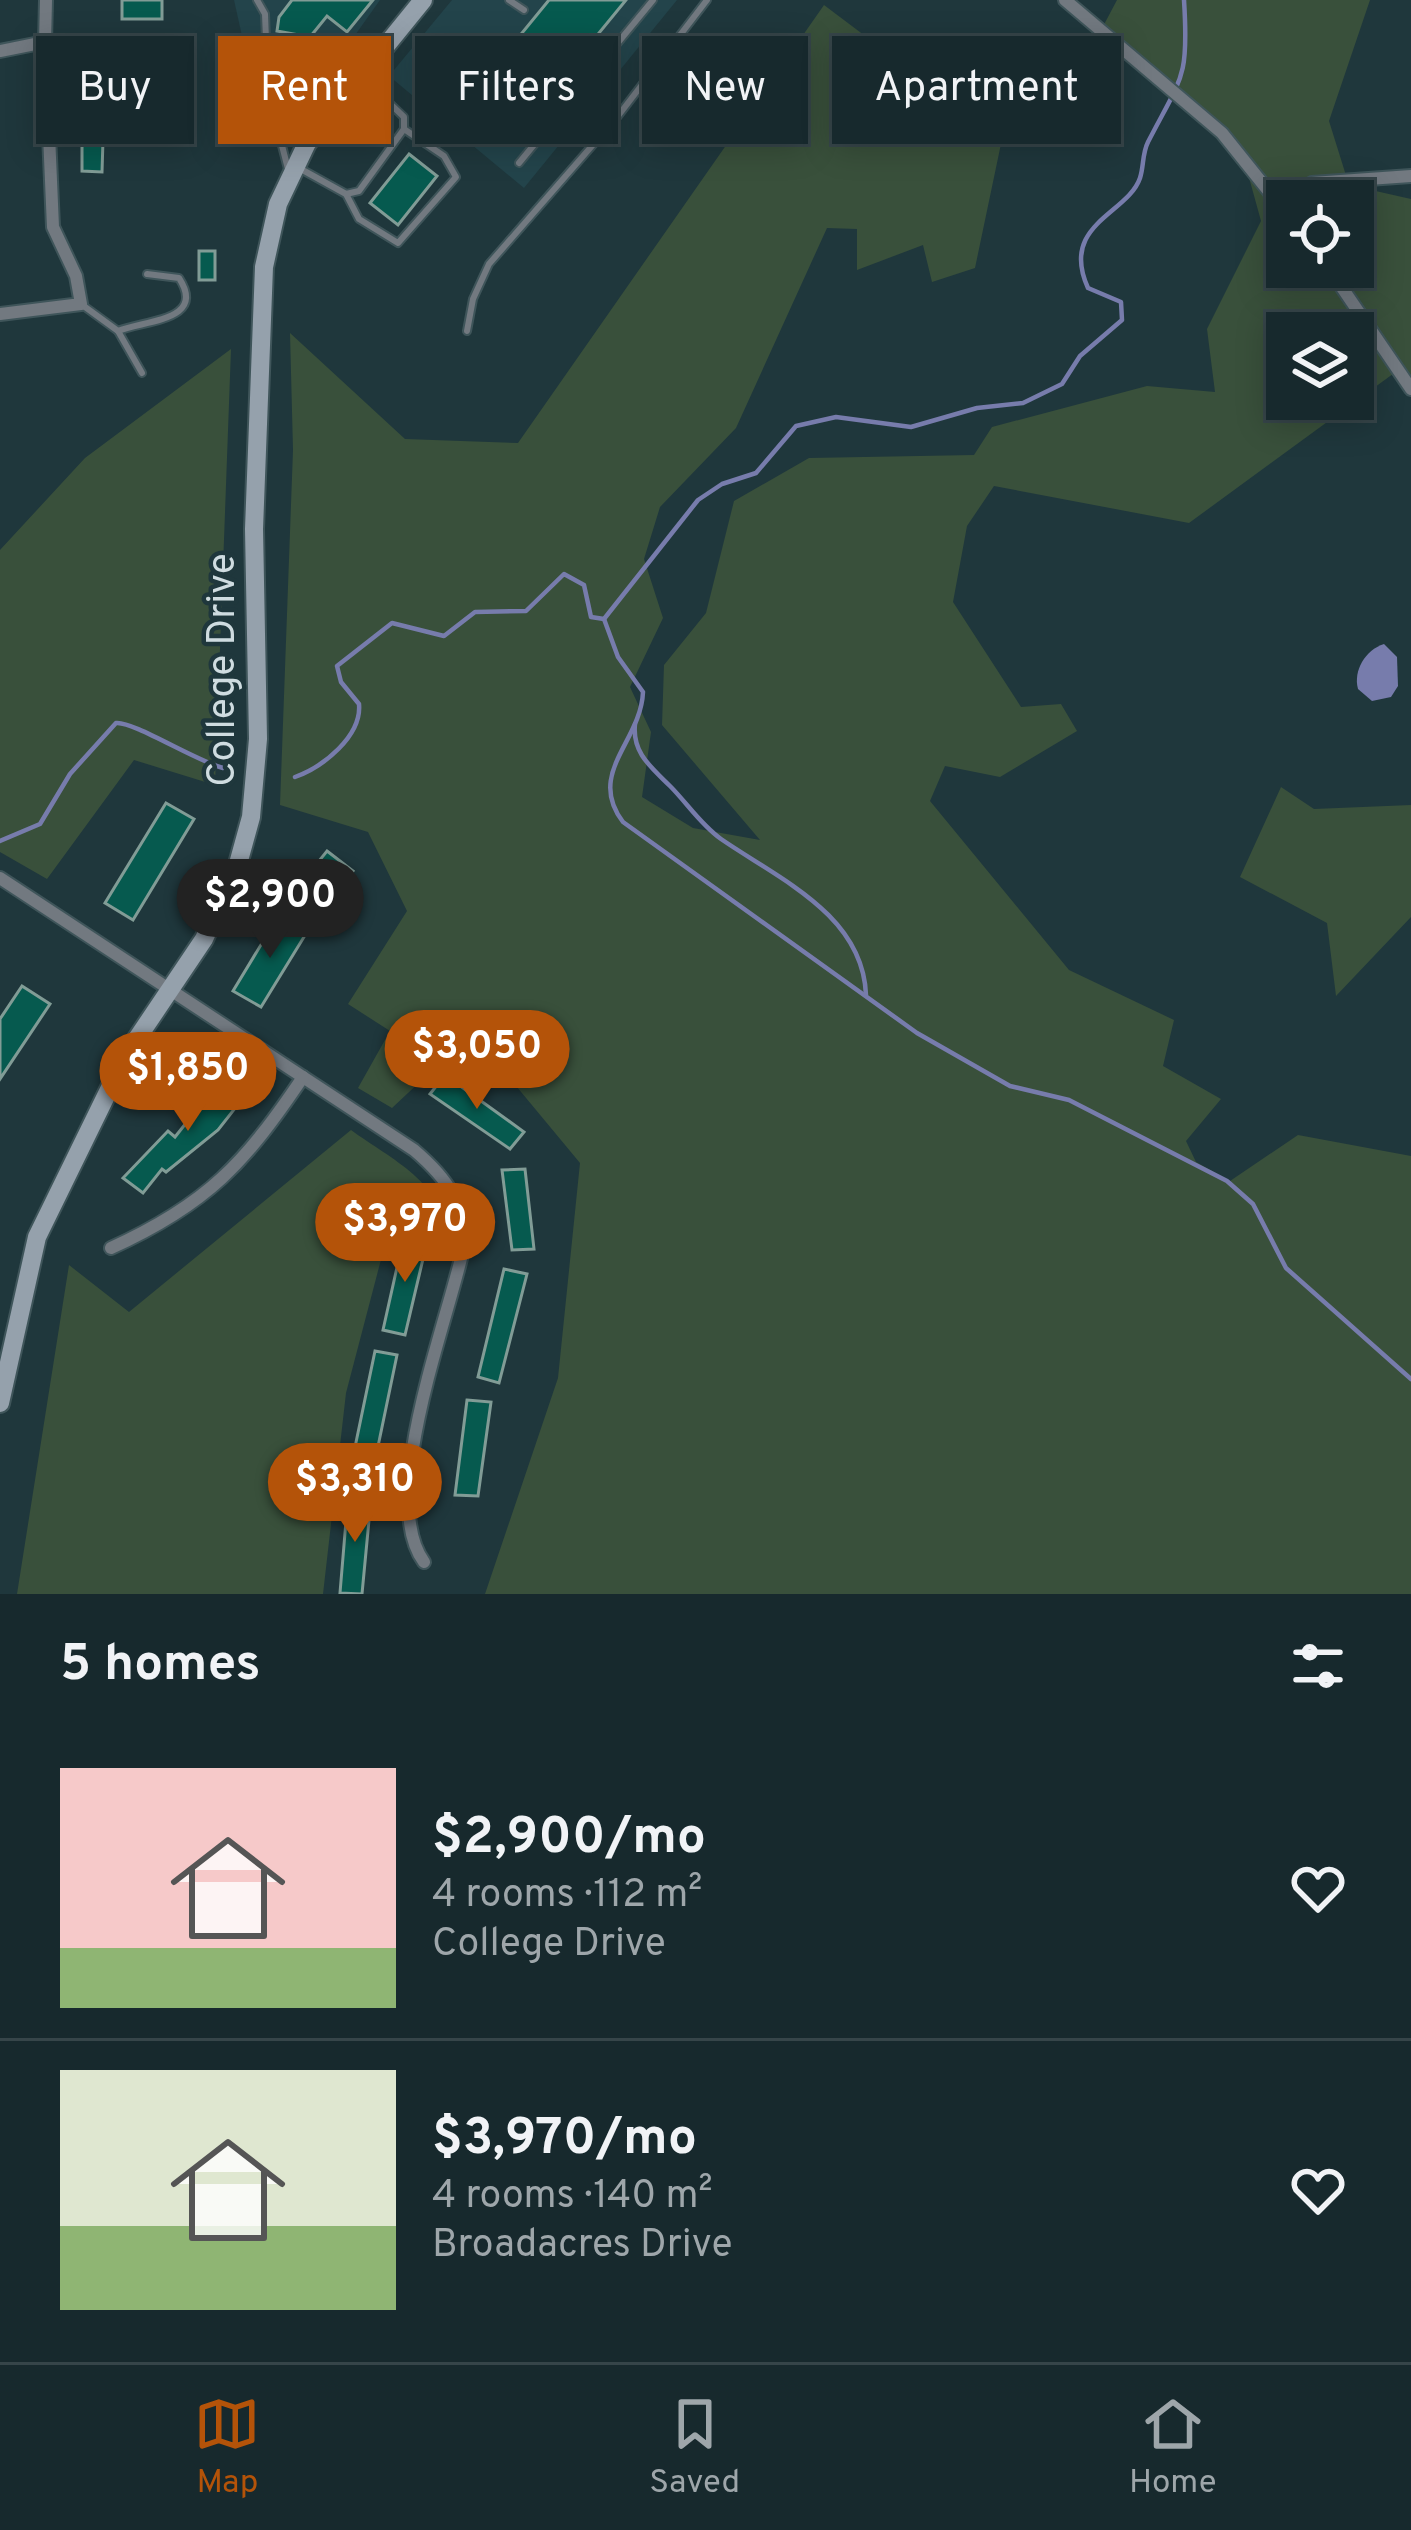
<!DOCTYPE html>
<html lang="en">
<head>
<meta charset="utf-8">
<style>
  :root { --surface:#17292d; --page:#203135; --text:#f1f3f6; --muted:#9ea6aa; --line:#364549; --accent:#b45309 }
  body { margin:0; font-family:Overpass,sans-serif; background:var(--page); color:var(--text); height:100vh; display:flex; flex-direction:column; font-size:45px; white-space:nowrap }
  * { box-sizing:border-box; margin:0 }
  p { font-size:39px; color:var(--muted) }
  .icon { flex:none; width:66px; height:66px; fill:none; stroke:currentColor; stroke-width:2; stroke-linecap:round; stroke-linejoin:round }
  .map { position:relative; height:1594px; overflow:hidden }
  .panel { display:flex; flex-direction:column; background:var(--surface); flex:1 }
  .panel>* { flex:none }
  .hud { position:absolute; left:36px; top:36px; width:1341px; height:108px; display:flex; gap:24px }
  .buttons { position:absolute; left:1266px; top:180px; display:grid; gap:24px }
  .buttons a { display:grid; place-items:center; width:108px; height:108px; border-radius:0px; background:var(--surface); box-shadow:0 6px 30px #0003,0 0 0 3px var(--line); font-size:60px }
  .price { position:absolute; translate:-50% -102px; padding:0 27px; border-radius:42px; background:var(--accent); color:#fff; font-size:39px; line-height:78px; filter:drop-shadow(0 3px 6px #0008) }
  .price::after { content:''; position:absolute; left:50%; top:72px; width:36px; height:27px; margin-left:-18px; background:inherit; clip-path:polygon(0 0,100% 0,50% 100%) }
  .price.on { background:#222; color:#fff }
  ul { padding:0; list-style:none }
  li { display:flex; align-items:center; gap:36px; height:300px; padding:0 60px }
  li+li { border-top:3px solid var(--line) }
  li span { display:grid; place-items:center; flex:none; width:336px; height:240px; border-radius:0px; color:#555 }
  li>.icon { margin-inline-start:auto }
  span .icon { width:144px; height:144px; fill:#fffc; stroke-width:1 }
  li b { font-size:51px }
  h2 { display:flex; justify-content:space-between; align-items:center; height:144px; padding:0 60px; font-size:51px }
  .chip { padding:0 42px; border-radius:0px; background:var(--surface); box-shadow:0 6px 30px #0003,0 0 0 3px var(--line); font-size:42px; line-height:108px }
  .chip.on { background:var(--accent); color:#fff }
  .tabs { display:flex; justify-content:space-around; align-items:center; height:168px; border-top:3px solid var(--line); background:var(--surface); font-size:33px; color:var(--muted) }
  .tabs a { display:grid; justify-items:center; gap:6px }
  .tabs .on { color:var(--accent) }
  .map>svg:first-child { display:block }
  .built { fill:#23444b }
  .green { fill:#39503b; fill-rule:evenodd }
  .water { fill:#777cac }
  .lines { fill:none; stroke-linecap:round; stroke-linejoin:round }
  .stream { stroke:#777cac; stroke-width:4.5 }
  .building { fill:#065a4f; stroke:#819c96; stroke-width:3 }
  .lane-casing { stroke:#3f555a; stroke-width:10 }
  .street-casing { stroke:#3f555a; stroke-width:16 }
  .secondary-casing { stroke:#3f555a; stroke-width:22 }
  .lane { stroke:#727980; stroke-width:6 }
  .street { stroke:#727980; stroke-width:12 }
  .secondary { stroke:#95a1ac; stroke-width:18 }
  .labels { text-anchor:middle; stroke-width:9; stroke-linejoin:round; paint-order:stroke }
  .street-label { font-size:39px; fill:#cfdce0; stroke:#1f373c }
</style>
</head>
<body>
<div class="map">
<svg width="1411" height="1594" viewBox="0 0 1411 1594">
  <rect width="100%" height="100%" fill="#1f373c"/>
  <g class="built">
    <polygon points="234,0 380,0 287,131 246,54"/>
    <polygon points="452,0 677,0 524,188 389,76"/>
  </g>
  <g class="green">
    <path d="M 1117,0 L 1370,0 L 1329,121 L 1349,185 L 1411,199 L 1411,390 L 1397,371 L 1189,523 L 994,486 L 967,526 L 953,602 L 1021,707 L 1061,704 L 1077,731 L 1000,777 L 945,766 L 930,801 L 1069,970 L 1174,1020 L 1163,1066 L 1221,1099 L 1186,1141 L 1196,1162 L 1230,1181 L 1298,1135 L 1411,1156 L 1411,1594 L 485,1594 L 558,1378 L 580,1163 L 472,1033 L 392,1108 L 358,1088 L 390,1031 L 348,1004 L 407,911 L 368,832 L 280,805 L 293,450 L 290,333 L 405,439 L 518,443 L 824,5 L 1002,139 L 975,268 L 932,282 L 923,245 L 857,270 L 857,229 L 827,228 L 736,428 L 660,507 L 644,559 L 663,618 L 630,687 L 651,732 L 642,797 L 693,828 L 760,840 L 662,725 L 664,665 L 706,613 L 734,501 L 809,458 L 974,455 L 992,427 L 1147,386 L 1215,392 L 1207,329 L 1261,221 L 1245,163 L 1226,140 L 1099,34 ZM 1287,201 L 1353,201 L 1353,267 L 1287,267 ZM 1287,333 L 1353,333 L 1353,399 L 1287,399 Z"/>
    <polygon points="231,349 215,785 134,760 47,879 0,852 0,550 85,458"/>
    <polygon points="1281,787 1314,809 1411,805 1411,917 1336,996 1327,923 1240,877"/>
    <path d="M 351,1130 C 392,1160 448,1184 445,1241 L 389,1229 L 346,1393 L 323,1594 L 17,1594 L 69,1265 L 129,1312 Z"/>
  </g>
  <path class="water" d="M 1384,644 L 1397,657 L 1398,686 L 1391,697 L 1372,701 L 1358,689 C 1353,671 1365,650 1384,644 Z"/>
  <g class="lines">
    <g class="stream">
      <path d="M 604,619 L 618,657 L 643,692 C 641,742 586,773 623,822 L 917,1033 L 1010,1086 L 1069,1100 L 1227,1181 L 1253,1204 L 1286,1268 L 1411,1379"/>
      <path d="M 604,619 L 698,500 L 722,484 L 756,473 L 796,426 L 836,417 L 911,427 L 977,408 L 1023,403 L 1062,384 L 1080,356 L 1122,320 L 1121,302 L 1088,288 C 1059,224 1128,214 1140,178 C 1144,166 1142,154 1148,142 C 1182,76 1189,79 1184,0"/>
      <path d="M 635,724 C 632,753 651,767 670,786 C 687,803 701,825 721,839 C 779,879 863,915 866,995"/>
      <path d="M 295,777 C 323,767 362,736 359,704 L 341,682 L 337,666 L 392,623 L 444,636 L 475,612 L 526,611 L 564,574 L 584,585 L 591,617 L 604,619"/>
      <path d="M 0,841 L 40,824 L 70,774 L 116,723 C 133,721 194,760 223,768"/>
    </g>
  </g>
  <g class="building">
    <rect x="122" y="0" width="40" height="19"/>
    <polygon points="292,0 373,0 347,32 327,16 310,37 277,31 279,17"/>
    <polygon points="549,0 626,0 509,143 463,105"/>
    <polygon points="82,139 103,140 102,172 82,171"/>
    <polygon points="409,154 437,176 398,225 370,203"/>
    <rect x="199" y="251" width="16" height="29"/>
    <polygon points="166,803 194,819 133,920 105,903"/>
    <polygon points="327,851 353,871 316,917 290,897"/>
    <polygon points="279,915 307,932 261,1007 233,991"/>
    <polygon points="22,986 50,1004 0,1079 0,1019"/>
    <polygon points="224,1075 247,1093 218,1130 166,1172 162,1169 143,1193 123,1178 168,1131 175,1137"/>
    <polygon points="445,1075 524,1132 510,1149 430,1094"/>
    <polygon points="525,1169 534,1249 512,1250 502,1170"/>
    <polygon points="404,1236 427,1242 405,1335 383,1330"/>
    <polygon points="504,1269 527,1274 499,1383 478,1377"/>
    <polygon points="375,1351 397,1355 371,1480 349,1476"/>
    <polygon points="467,1400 491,1402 478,1496 455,1495"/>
    <polygon points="348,1497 371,1499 362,1594 340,1593"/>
  </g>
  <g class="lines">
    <defs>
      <g id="lane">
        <polyline points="257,0 265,14 268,91 288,169"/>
        <polyline points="509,0 524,10"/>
        <polyline points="519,163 653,0"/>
        <polyline points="299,168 346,194 359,219 398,243 456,177 444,156 404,129"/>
        <polyline points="346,194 359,191 404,129 404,117 364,79"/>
        <polyline points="81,304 118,331 142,373"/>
        <path d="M 118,331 C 145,320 207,321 179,278 L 147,274"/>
        <polyline points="467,331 473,299 489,264 618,116 707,0"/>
      </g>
      <g id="street">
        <polyline points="1065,0 1222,133 1287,214"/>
        <polyline points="45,42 46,0"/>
        <polyline points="0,51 45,42 53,227 76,276 81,304 0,314"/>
        <polyline points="1277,202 1312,183 1411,176"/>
        <polyline points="1328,267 1411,389"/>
        <path d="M 0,878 L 414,1150 C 447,1178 467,1205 463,1250 C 447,1323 378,1500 424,1562"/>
        <path d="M 111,1248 C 208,1204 245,1163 303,1077"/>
      </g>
      <polyline id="secondary" points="0,1403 37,1237 126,1055 204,939 238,864 251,817 258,739 254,529 264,267 278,204 307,143 423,0"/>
    </defs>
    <use href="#lane" class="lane-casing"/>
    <use href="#street" class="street-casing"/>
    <use href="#secondary" class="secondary-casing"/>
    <use href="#lane" class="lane"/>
    <use href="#street" class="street"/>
    <use href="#secondary" class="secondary"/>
  </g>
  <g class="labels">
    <g class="street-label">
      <text transform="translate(220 670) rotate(-90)" y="14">College Drive</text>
    </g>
  </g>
</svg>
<div class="buttons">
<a><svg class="icon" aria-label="locate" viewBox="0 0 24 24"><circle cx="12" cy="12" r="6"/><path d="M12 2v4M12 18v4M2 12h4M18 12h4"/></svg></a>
<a><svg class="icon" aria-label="layers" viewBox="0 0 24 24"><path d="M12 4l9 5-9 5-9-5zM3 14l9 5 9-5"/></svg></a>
</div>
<b class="price on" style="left:270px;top:961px">$2,900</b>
<b class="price" style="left:477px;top:1112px">$3,050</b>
<b class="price" style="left:188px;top:1134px">$1,850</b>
<b class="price" style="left:405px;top:1285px">$3,970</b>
<b class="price" style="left:355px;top:1545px">$3,310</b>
<div class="hud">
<a class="chip">Buy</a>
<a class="chip on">Rent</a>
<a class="chip">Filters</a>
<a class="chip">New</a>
<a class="chip">Apartment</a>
</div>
</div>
<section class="panel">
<h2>5 homes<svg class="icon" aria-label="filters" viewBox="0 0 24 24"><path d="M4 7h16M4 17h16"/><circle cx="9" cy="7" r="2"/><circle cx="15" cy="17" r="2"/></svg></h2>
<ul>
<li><span style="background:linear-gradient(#f6c9c9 75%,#8fb573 0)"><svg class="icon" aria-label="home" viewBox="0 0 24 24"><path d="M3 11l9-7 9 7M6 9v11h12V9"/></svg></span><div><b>$2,900/mo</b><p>4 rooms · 112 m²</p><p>College Drive</p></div><svg class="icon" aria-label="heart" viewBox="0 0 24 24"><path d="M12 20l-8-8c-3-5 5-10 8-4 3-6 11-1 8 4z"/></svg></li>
<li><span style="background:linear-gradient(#dfe7d0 65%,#8fb573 0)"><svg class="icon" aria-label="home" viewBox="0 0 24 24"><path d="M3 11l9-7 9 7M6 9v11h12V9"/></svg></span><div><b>$3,970/mo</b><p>4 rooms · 140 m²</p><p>Broadacres Drive</p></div><svg class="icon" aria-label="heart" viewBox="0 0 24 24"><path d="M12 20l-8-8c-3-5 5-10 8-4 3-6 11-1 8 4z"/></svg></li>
</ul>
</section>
<nav class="tabs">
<a class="on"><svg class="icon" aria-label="map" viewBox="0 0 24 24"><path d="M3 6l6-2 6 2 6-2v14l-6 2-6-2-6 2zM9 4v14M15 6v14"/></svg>Map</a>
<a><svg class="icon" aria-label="saved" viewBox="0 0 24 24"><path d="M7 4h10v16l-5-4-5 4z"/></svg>Saved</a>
<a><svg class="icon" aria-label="home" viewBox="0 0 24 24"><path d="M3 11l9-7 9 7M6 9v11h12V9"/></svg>Home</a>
</nav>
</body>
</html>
